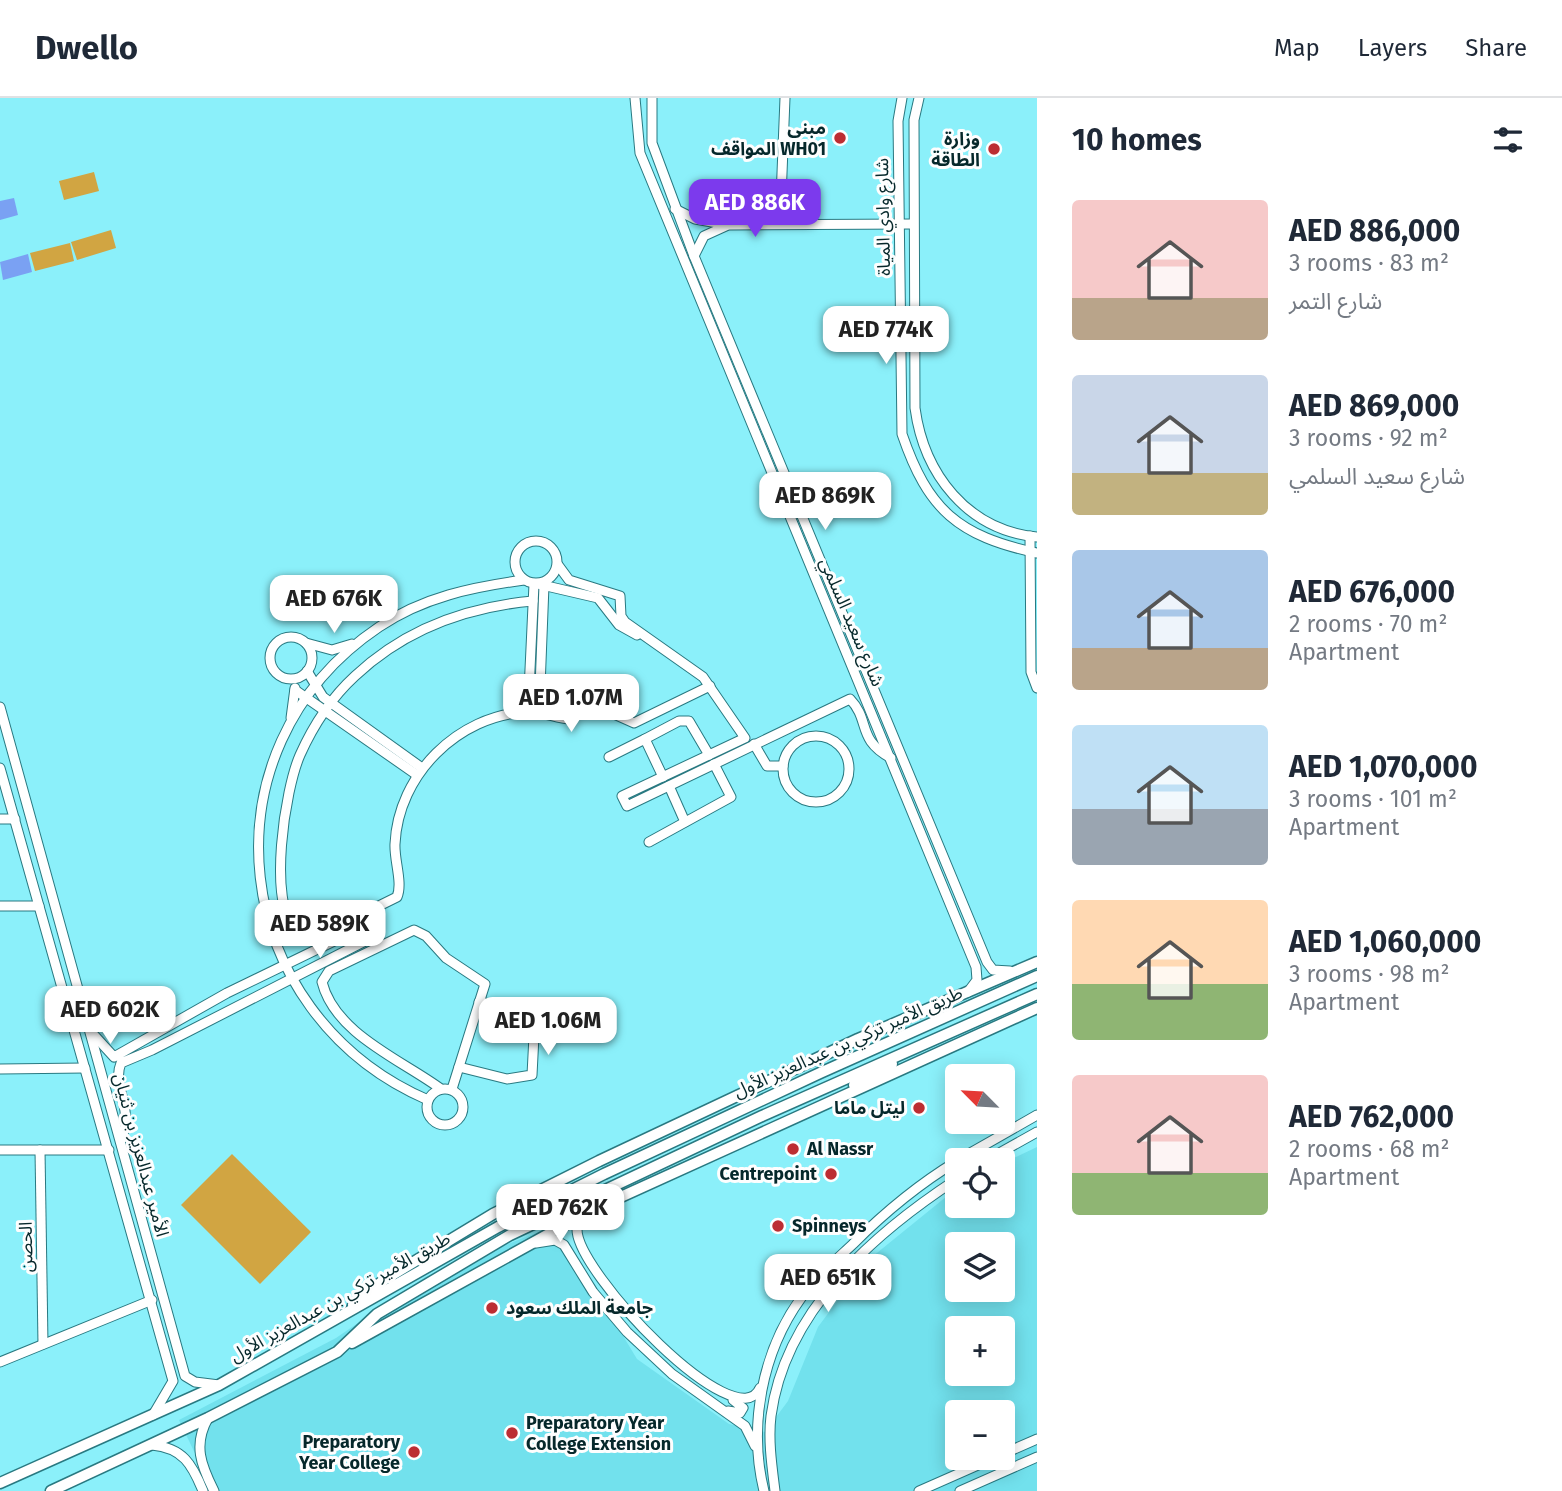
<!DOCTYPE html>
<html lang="en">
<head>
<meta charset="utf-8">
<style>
  :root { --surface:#fff; --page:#f2f2f3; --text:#1f2937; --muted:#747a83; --line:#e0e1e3; --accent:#7c3aed }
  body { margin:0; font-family:"Fira Sans","Noto Sans Arabic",sans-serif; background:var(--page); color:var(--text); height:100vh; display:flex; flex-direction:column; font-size:26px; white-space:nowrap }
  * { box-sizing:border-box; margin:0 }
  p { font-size:23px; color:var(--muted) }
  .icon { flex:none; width:38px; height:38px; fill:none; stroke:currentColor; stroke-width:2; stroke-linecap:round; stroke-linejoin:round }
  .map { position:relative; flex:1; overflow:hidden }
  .side { display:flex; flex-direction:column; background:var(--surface); width:525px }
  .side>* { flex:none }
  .needle { width:46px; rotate:294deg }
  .tools { position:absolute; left:945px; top:966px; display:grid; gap:14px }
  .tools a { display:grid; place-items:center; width:70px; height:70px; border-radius:7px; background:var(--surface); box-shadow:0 4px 18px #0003; font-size:35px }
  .price { position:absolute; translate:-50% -60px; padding:0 16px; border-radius:14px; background:#fff; color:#222; font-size:23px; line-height:46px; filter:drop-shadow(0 2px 4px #0008) }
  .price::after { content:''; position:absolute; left:50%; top:42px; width:21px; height:16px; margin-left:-10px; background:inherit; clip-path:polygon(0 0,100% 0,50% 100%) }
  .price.selected { background:var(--accent); color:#fff }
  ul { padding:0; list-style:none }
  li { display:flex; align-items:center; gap:21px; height:175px; padding:0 35px }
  li span { display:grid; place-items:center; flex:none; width:196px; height:140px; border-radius:7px; color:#555 }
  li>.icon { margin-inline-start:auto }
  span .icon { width:84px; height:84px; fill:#fffc; stroke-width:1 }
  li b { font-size:30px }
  h2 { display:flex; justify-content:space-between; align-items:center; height:84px; padding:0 35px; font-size:30px }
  header { display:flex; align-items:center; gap:42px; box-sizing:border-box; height:98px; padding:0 35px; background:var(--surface); border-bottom:2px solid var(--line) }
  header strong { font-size:33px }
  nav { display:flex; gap:38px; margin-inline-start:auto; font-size:24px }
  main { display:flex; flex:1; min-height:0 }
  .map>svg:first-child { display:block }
  .built { fill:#72e1ed; fill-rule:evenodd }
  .green { fill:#d1a542 }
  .water { fill:#7aa1f3 }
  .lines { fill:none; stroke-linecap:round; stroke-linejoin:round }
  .minor-casing { stroke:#297981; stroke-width:11 }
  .major-casing { stroke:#297981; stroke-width:13 }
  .minor { stroke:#fff; stroke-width:9 }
  .major { stroke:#fff; stroke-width:10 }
  .poi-dot { fill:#bc2d32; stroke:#fefefe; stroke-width:2.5 }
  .labels { text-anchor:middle; stroke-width:6; stroke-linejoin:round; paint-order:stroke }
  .poi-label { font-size:18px; font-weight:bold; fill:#06282b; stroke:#fefefe; text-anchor:end }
  .street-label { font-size:18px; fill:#06282b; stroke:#fefefe }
</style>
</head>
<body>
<header>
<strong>Dwello</strong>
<nav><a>Map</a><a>Layers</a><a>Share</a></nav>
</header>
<main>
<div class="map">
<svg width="1037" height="1393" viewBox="0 0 1037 1393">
  <rect width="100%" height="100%" fill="#8bf0fa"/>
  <path class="built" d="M 1037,1049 L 1037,1393 L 213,1393 L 179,1322 L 336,1240 L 425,1179 L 556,1127 L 637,1261 L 729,1326 L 765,1334 L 788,1303 L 818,1229 L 867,1163 L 957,1090 L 957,1108 L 1003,1108 L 1003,1065 ZM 957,1146 L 1003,1146 L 1003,1192 L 957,1192 ZM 957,1230 L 1003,1230 L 1003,1276 L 957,1276 ZM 957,1314 L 1003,1314 L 1003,1360 L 957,1360 Z"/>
  <g class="green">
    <polygon points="94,74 99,93 64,102 59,83"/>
    <polygon points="111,132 116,150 77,162 71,144"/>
    <polygon points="70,145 74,163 35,173 30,155"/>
    <polygon points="232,1056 311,1134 260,1186 181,1107"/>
  </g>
  <g class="water">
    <polygon points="14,100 18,117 0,122 0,103"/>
    <polygon points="28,156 32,174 3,182 0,164"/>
  </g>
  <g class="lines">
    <defs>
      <g id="minor">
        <polyline points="635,0 640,55 976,869 977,882 968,894"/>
        <polyline points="652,0 652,45 694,158 987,864 993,872 1010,873"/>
        <path d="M 902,0 L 898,23 L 902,336 C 928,412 958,438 1037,455"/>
        <path d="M 919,0 L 914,22 L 915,310 C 924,376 967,432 1037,439"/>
        <polyline points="675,111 695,121 729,127 913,126"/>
        <polyline points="780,125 785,0"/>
        <polyline points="694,158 704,138 726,128"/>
        <polyline points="1030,438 1031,574 1037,590"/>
        <circle cx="536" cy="464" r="21"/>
        <path d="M 558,467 L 569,482 L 620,498 L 621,518 L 625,524 L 703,579 L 745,640 L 622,698 L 627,708 L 850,601 C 871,623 856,641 891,660"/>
        <polyline points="538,486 598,500 619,527 637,537"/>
        <path d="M 533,503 C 466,509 404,532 355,578 C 331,600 313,628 300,657 C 285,691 267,805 296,833 C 302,839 309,839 316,839 L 397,799 C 403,785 394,762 395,746 C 398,677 458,617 527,614 C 541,613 556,620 570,621 L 585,603"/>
        <circle cx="291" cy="560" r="21"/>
        <polyline points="306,545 332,552 352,546"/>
        <polyline points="307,573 323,599 422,670"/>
        <polyline points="540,591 578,600 634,625 710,588"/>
        <polyline points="295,592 417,677"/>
        <polyline points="0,609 185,1278 195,1284 219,1287"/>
        <polyline points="528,614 534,486"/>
        <polyline points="539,615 544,487"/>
        <polyline points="291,620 295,590"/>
        <circle cx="816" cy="671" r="33"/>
        <polyline points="645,641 679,623 689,623 709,657"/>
        <polyline points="754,646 767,668 783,668"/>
        <polyline points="609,659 645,641 663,679"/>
        <polyline points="0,670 173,1283 153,1317"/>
        <polyline points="669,688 685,724"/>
        <polyline points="0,721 15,721"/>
        <polyline points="649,744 731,699 714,666"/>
        <polyline points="0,808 39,808"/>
        <path d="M 93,936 L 114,959 L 227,895 L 365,828 L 371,840 L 152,952 L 121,965 C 111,989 135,1009 121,1042"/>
        <polyline points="459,969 507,981 532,977 535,918 523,912 479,904"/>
        <polyline points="0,971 85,970"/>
        <circle cx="445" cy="1009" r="18"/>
        <path d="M 441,991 C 402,962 335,936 322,884 L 329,873 L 414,832 L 426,838 L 446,860 L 485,886 L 452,991"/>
        <path d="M 428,1002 C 229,916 196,652 379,529 C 423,499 473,489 524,482"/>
        <polyline points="0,1052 109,1052"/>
        <polyline points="40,1052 43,1246"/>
        <polyline points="958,1062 1037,1017"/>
        <polyline points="987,1062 1037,1034"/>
        <path d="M 585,1118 C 581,1122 577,1126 577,1131 C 576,1174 737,1343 760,1290"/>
        <polyline points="536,1145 555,1142 564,1147 593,1194 627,1234 672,1276 745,1328 755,1348"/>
        <polyline points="0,1264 152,1202"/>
        <polyline points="728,1313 740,1315 743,1310 733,1302"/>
        <path d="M 208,1320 C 193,1347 201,1367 214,1393"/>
        <path d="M 152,1347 C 183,1350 192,1366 203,1393"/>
        <polyline points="1003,1356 1037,1341"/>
        <path d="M 764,1393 C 748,1328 762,1254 801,1200 C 816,1179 835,1163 853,1146 C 885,1114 919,1086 957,1063"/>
        <path d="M 775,1393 C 772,1369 768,1342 771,1318 C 785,1213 873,1136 957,1081"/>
        <polyline points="919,1393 994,1360"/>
        <polyline points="960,1393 1037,1359"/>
      </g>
      <g id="major">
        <polyline points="854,987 892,966"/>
        <polyline points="353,1207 384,1182 493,1116 599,1063 858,941 1037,864"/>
        <polyline points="352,1245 592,1112 1037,910"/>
        <polyline points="0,1385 219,1287 498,1129 604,1076 820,975 1037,878"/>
        <polyline points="51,1393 208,1320 337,1254 377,1216 510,1137 762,1018 1037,896"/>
      </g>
    </defs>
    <use href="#minor" class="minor-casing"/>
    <use href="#major" class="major-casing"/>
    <use href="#minor" class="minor"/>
    <use href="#major" class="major"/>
  </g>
  <g class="poi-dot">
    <circle cx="840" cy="40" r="7"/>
    <circle cx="994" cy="51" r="7"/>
    <circle cx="919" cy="1010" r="7"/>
    <circle cx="793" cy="1051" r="7"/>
    <circle cx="831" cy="1076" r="7"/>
    <circle cx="778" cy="1128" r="7"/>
    <circle cx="492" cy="1210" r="7"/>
    <circle cx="512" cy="1335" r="7"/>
    <circle cx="414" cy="1354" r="7"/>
  </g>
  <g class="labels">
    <g class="poi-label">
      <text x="826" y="36">مبنى<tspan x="826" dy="21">المواقف WH01</tspan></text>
      <text x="980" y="47">وزارة<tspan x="980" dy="21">الطاقة</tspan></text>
      <text x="905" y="1016">ليتل ماما</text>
      <text x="807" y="1057" text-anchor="start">Al Nassr</text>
      <text x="817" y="1082">Centrepoint</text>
      <text x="792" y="1134" text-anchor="start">Spinneys</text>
      <text x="506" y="1216" text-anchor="start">جامعة الملك سعود</text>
      <text x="526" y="1331" text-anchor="start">Preparatory Year<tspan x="526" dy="21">College Extension</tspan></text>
      <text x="400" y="1350">Preparatory<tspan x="400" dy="21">Year College</tspan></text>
    </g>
    <g class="street-label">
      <text transform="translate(883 119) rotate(-91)" y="6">شارع وادي المياة</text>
      <text transform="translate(852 524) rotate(67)" y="6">شارع سعيد السلمي</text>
      <text transform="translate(848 944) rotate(-24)" y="6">طريق الأمير تركي بن عبدالعزيز الأول</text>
      <text transform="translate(141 1057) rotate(75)" y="6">الأمير عبدالعزيز بن ثنيان</text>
      <text transform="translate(26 1149) rotate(-91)" y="6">الحصن</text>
      <text transform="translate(340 1199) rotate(-29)" y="6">طريق الأمير تركي بن عبدالعزيز الأول</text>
    </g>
  </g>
</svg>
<div class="tools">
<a><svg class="needle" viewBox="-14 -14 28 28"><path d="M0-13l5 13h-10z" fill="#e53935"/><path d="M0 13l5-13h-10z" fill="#747a83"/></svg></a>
<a><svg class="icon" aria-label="locate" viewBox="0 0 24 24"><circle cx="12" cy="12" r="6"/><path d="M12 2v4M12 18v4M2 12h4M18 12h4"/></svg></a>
<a><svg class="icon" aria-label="layers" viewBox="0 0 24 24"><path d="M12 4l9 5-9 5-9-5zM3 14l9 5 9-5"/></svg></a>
<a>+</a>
<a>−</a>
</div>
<b class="price selected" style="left:755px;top:141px">AED 886K</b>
<b class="price" style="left:886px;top:268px">AED 774K</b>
<b class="price" style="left:825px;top:434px">AED 869K</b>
<b class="price" style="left:334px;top:537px">AED 676K</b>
<b class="price" style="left:571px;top:636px">AED 1.07M</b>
<b class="price" style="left:320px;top:862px">AED 589K</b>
<b class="price" style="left:110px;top:948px">AED 602K</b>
<b class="price" style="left:548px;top:959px">AED 1.06M</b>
<b class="price" style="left:560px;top:1146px">AED 762K</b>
<b class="price" style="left:828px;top:1216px">AED 651K</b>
</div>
<section class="side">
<h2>10 homes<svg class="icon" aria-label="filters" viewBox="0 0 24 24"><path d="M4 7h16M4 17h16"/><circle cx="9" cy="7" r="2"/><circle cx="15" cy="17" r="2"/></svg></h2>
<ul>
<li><span style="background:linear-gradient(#f6c9c9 70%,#b9a48a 0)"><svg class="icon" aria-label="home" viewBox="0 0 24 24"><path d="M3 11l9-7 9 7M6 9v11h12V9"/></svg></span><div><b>AED 886,000</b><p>3 rooms · 83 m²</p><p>شارع التمر</p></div></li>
<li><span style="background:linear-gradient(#c9d6e8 70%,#c2b280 0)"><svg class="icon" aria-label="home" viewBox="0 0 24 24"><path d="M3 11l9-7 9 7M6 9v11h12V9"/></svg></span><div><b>AED 869,000</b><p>3 rooms · 92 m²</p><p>شارع سعيد السلمي</p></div></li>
<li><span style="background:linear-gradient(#a9c7e8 70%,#b9a48a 0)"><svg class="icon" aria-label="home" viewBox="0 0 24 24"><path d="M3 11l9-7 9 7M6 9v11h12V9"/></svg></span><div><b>AED 676,000</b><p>2 rooms · 70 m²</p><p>Apartment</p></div></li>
<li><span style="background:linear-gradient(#bfe0f5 60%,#9aa5b1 0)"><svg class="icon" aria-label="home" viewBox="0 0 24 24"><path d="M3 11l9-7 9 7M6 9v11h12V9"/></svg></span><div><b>AED 1,070,000</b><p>3 rooms · 101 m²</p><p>Apartment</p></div></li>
<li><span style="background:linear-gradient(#ffd9b3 60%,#8fb573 0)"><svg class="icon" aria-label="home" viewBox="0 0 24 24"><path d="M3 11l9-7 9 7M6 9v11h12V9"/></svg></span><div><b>AED 1,060,000</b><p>3 rooms · 98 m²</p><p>Apartment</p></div></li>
<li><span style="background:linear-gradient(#f6c9c9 70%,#8fb573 0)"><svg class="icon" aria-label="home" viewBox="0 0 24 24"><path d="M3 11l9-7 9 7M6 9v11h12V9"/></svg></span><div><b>AED 762,000</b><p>2 rooms · 68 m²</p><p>Apartment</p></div></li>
</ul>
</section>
</main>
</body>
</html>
